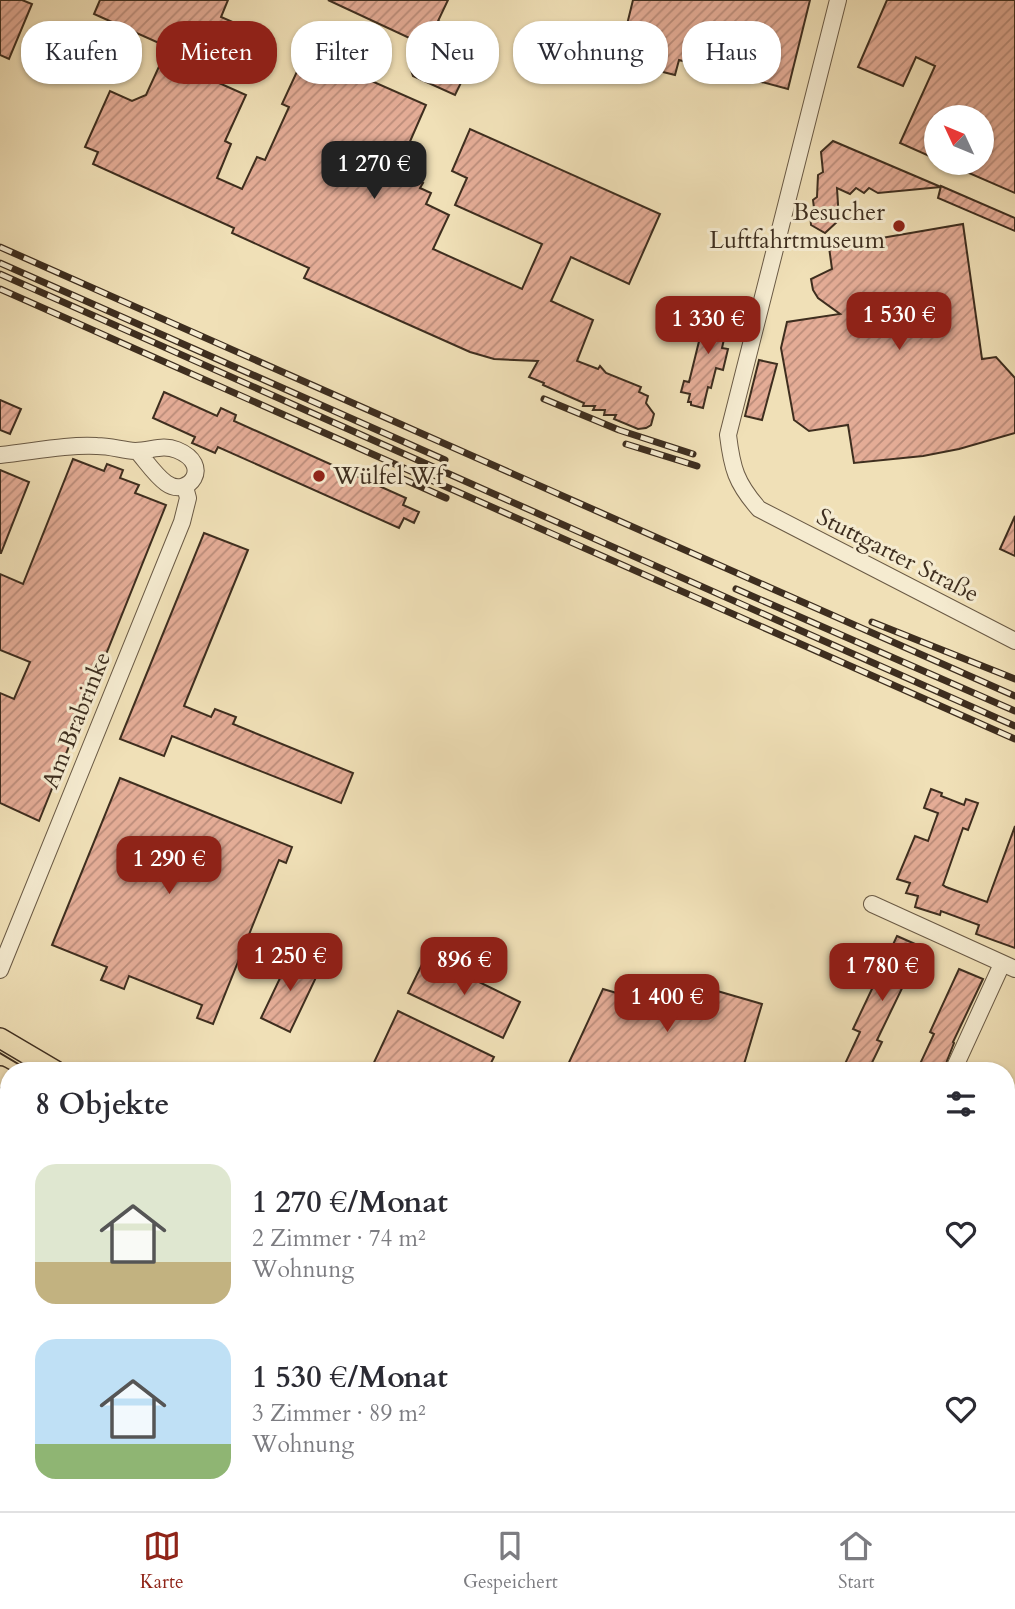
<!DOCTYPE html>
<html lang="de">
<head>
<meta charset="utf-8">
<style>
  :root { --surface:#fff; --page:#f2f2f3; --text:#2b2b33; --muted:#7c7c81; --line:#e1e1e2; --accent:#8f2418 }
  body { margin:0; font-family:Cardo,serif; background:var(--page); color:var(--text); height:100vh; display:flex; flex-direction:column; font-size:26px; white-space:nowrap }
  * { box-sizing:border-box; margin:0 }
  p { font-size:23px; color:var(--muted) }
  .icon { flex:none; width:38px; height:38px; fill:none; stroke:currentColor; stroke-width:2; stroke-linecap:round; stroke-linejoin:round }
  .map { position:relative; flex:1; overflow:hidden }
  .side { position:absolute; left:0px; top:1062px; width:1015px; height:450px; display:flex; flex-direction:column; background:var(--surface); border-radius:28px 28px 0 0; box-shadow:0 2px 5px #0004 }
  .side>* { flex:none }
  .guide { position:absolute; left:21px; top:21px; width:973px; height:63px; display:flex; gap:14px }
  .needle { width:46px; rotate:314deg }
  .fabs { position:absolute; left:924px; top:105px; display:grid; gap:14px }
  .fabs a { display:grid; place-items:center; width:70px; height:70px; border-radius:50%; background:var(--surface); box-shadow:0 2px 5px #0004; font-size:35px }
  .price { position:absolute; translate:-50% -60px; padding:0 16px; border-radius:14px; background:var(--accent); color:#fff; font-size:23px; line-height:46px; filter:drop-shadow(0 2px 4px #0008) }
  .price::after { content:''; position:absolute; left:50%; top:42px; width:21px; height:16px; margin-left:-10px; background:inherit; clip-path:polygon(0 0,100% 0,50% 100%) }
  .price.selected { background:#222; color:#fff }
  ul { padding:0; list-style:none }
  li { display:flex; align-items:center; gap:21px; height:175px; padding:0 35px }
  li span { display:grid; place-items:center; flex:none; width:196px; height:140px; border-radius:21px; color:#555 }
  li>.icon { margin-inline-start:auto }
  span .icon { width:84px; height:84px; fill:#fffc; stroke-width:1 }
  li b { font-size:30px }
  h2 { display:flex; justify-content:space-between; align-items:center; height:84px; padding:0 35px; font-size:30px }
  .chip { padding:0 24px; border-radius:28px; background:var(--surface); box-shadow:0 2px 5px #0004; font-size:24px; line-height:63px }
  .chip.selected { background:var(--accent); color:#fff }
  .tab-bar { display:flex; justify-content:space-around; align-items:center; height:98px; border-top:2px solid var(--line); background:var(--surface); font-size:19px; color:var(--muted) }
  .tab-bar a { display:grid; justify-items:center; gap:4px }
  .tab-bar .selected { color:var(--accent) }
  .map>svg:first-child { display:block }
  .grass { fill:url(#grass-dots); stroke:#7e7854; stroke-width:2 }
  .garden { fill:url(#garden-furrows); stroke:#7e7854; stroke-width:2 }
  .pitch { fill:#bec18a; stroke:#7e7854; stroke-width:2 }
  .building { fill:url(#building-hatch); stroke:#3e2e1f; stroke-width:2 }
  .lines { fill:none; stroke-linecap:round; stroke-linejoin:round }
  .minor-casing { stroke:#6a5a45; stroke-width:18 }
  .major-casing { stroke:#3e2e1f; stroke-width:22 }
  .minor { stroke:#f5ebd0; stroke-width:16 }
  .major { stroke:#f0e0b7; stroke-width:19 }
  .tram { stroke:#3e2e1f; stroke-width:2 }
  .rail-casing { stroke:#3e2e1f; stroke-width:7 }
  .rail { stroke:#f5ebd0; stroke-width:4.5; stroke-dasharray:13; stroke-linecap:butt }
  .poi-dot { fill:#8f2418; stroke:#f5ebd0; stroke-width:2.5 }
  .labels { text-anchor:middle; stroke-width:6; stroke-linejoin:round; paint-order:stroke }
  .poi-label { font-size:24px; fill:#3e2e1f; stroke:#f5ebd0; text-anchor:end }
  .street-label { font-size:24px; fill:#3e2e1f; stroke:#f5ebd0 }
</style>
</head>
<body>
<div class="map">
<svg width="1015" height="1511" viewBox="0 0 1015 1511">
  <defs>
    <pattern id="grass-dots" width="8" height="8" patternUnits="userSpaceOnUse" patternTransform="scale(1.75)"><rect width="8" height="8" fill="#bec18a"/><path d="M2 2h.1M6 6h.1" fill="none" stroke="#9c9d70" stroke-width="1.8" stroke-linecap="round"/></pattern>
    <pattern id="garden-furrows" width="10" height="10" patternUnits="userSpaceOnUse" patternTransform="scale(1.75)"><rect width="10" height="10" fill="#bec18a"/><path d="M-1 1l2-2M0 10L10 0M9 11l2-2" fill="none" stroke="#9c9d70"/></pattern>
    <pattern id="building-hatch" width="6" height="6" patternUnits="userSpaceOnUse" patternTransform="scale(1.75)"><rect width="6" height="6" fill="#e4ac96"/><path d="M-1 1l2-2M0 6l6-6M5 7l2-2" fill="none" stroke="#ba8c7a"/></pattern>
  </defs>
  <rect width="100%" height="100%" fill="#f0e0b7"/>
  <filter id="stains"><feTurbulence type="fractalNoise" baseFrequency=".00286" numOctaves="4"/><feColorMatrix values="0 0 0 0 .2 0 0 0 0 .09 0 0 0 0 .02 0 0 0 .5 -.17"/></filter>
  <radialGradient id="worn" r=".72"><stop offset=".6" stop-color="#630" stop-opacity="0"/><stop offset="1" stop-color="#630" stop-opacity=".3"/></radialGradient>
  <polygon class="grass" points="0,1443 9,1450 9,1503 73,1503 84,1511 0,1511"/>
  <polygon class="garden" points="687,1503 859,1503 848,1511 694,1511"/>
  <polygon class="pitch" points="118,1503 441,1503 439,1511 117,1511"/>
  <g class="building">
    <polygon points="0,0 22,0 32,4 9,59 0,55"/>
    <polygon points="100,0 228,0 221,17 235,23 210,79 246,95 225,141 231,144 217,178 242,189 257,157 265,160 289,107 282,104 306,52 426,105 397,171 423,183 420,188 431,193 426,204 449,215 433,249 522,289 542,244 455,205 467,178 452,171 470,129 660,214 629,284 571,257 551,301 593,320 577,361 598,369 600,366 606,373 641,387 639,392 648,396 646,403 654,414 651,425 646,428 638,429 614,419 616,415 604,415 605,410 593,410 595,406 583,406 584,403 543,385 544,383 529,377 538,361 494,359 470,352 304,278 309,268 232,233 234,228 93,164 98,152 85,147 110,91 132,101 146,95 168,47 94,14"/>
    <polygon points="328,0 448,0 438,21 481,42 455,95 413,76 408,61 416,41"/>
    <polygon points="633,0 810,0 788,89 679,60 675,75 603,57 607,41 622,45"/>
    <polygon points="887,0 1015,0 1015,193 946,163 982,163 982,117 936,117 936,159 900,143 935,66 916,57 903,86 858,67"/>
    <polygon points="833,141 941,187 878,193 869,188 864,193 856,188 850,194 837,188 839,220 825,233 811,225 810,212 814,208 813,200 817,197 818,175 823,172 821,152"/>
    <polygon points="941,186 1015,218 1015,231 938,198"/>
    <polygon points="963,224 982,359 996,357 1015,378 1015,433 959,449 923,456 854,463 848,425 809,431 794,420 781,348 787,322 840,314 818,298 813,290 811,279 832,269 829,247"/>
    <polygon points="721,301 732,304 722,348 728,349 723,370 716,368 711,388 708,387 703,408 691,405 691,402 688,402 690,394 681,392 684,381 689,382 705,317 716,319"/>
    <polygon points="759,360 777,364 762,420 745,416"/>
    <polygon points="164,392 217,416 221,408 236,415 234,421 406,498 403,505 419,512 414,523 404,518 399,528 218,447 215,453 192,443 195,437 153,418"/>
    <polygon points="0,400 21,409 10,434 0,430"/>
    <polygon points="73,459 104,471 107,464 123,470 120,478 139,485 135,493 166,505 39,821 0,803 0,693 14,699 30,662 0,650 0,574 23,584"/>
    <polygon points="0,470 29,482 1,553 0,553"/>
    <polygon points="1015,516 1015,556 1000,549"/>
    <polygon points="204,533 248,550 184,706 211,717 215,709 236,717 233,724 353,773 341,803 172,736 164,756 120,739"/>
    <polygon points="120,778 292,847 286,863 279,860 213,1024 197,1018 202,1005 129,976 124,989 101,980 107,967 52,945"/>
    <polygon points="931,789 942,793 941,796 964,805 966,799 978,803 968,830 963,828 943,885 946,887 987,902 1015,826 1015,948 976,934 979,925 941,911 940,915 915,907 918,896 906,893 910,883 897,879 915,836 928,841 938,813 924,808"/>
    <polygon points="897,936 922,947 877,1040 882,1042 868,1071 855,1071 844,1066 860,1032 853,1029"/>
    <polygon points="291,955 320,969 290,1032 261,1018"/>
    <polygon points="426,956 520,1002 503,1038 408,993"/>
    <polygon points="959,969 983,979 953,1042 954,1043 943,1071 934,1071 920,1064 934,1034 930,1032"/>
    <polygon points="700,986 762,1004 742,1071 565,1071 603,989 668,1008 671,997 695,1004"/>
    <polygon points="398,1011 494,1057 487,1071 370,1071"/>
  </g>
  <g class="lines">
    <defs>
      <g id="minor">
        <path d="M 838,0 L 728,435 C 732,468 736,483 759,509 L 1015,641"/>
        <path d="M 0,455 C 31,452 67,444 97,446 C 110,446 122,450 135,451 C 151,451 162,444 177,450 C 214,465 188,499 166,483 C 155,475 146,461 137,451"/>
        <polyline points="872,904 1015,969"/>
        <polyline points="0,970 182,522 188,498 185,487"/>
        <polyline points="953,1071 1002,964"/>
        <polyline points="949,1503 957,1511"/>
        <polyline points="453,1511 454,1503"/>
        <polyline points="620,1511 622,1503"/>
        <polyline points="921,1511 930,1503"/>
      </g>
      <g id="major">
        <polyline points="0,1038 56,1071"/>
        <polyline points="0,1076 9,1081"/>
        <polyline points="1006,1300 1015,1300"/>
        <polyline points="1006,1336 1015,1336"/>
      </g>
    </defs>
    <use href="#minor" class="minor-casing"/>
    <use href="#major" class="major-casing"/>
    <use href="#minor" class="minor"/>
    <use href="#major" class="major"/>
    <g class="tram">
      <polyline points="0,1053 30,1071"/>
      <polyline points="1006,1315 1015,1315"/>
    </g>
    <defs>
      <g id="rail">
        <polyline points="0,247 1015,696"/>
        <polyline points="0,263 445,460"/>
        <polyline points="0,274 1015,726"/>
        <polyline points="0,289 1015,739"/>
        <polyline points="544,399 619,430 693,454"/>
        <polyline points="626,444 697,466"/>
        <polyline points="401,478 446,498"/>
        <polyline points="736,589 1015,711"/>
        <polyline points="872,622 1015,679"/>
      </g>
    </defs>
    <use href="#rail" class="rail-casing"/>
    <use href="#rail" class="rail"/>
  </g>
  <g class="poi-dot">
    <circle cx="899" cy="226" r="7"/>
    <circle cx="319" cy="476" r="7"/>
  </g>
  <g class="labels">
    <g class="poi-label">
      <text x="885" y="220">Besucher<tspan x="885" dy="28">Luftfahrtmuseum</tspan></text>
      <text x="333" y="484" text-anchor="start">Wülfel Wf</text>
    </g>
    <g class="street-label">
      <text transform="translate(898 555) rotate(27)" y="8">Stuttgarter Straße</text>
      <text transform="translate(76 720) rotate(-68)" y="8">Am Brabrinke</text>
    </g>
  </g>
  <rect width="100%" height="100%" filter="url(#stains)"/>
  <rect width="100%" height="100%" fill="url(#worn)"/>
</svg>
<div class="fabs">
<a><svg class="needle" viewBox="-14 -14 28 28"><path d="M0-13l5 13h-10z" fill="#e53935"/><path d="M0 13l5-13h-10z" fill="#7c7c81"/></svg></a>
</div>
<b class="price selected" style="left:374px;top:201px">1 270 €</b>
<b class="price" style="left:899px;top:352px">1 530 €</b>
<b class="price" style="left:708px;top:356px">1 330 €</b>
<b class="price" style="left:169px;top:896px">1 290 €</b>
<b class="price" style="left:290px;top:993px">1 250 €</b>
<b class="price" style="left:464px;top:997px">896 €</b>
<b class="price" style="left:882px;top:1003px">1 780 €</b>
<b class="price" style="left:667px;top:1034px">1 400 €</b>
<div class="guide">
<a class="chip">Kaufen</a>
<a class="chip selected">Mieten</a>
<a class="chip">Filter</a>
<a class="chip">Neu</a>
<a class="chip">Wohnung</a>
<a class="chip">Haus</a>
</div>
<section class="side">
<h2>8 Objekte<svg class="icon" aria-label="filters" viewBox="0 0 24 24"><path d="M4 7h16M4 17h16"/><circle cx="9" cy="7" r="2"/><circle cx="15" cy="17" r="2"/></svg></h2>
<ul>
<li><span style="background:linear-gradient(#dfe7d0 70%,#c2b280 0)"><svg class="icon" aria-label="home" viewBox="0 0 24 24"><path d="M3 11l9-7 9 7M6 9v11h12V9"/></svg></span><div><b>1 270 €/Monat</b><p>2 Zimmer · 74 m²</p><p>Wohnung</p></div><svg class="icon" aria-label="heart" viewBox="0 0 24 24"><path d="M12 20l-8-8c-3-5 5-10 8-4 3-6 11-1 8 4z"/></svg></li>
<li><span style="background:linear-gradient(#bfe0f5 75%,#8fb573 0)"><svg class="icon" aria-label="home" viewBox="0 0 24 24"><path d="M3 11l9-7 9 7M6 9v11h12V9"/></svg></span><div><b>1 530 €/Monat</b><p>3 Zimmer · 89 m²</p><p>Wohnung</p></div><svg class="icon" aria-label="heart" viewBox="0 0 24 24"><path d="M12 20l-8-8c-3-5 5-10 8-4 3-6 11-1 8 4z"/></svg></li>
</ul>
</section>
</div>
<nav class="tab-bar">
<a class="selected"><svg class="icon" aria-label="map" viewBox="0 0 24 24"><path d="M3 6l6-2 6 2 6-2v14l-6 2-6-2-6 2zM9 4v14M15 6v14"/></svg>Karte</a>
<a><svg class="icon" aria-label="saved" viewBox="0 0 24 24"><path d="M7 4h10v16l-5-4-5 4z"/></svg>Gespeichert</a>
<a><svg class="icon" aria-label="home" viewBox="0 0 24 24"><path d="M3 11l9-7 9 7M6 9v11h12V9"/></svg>Start</a>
</nav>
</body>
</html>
